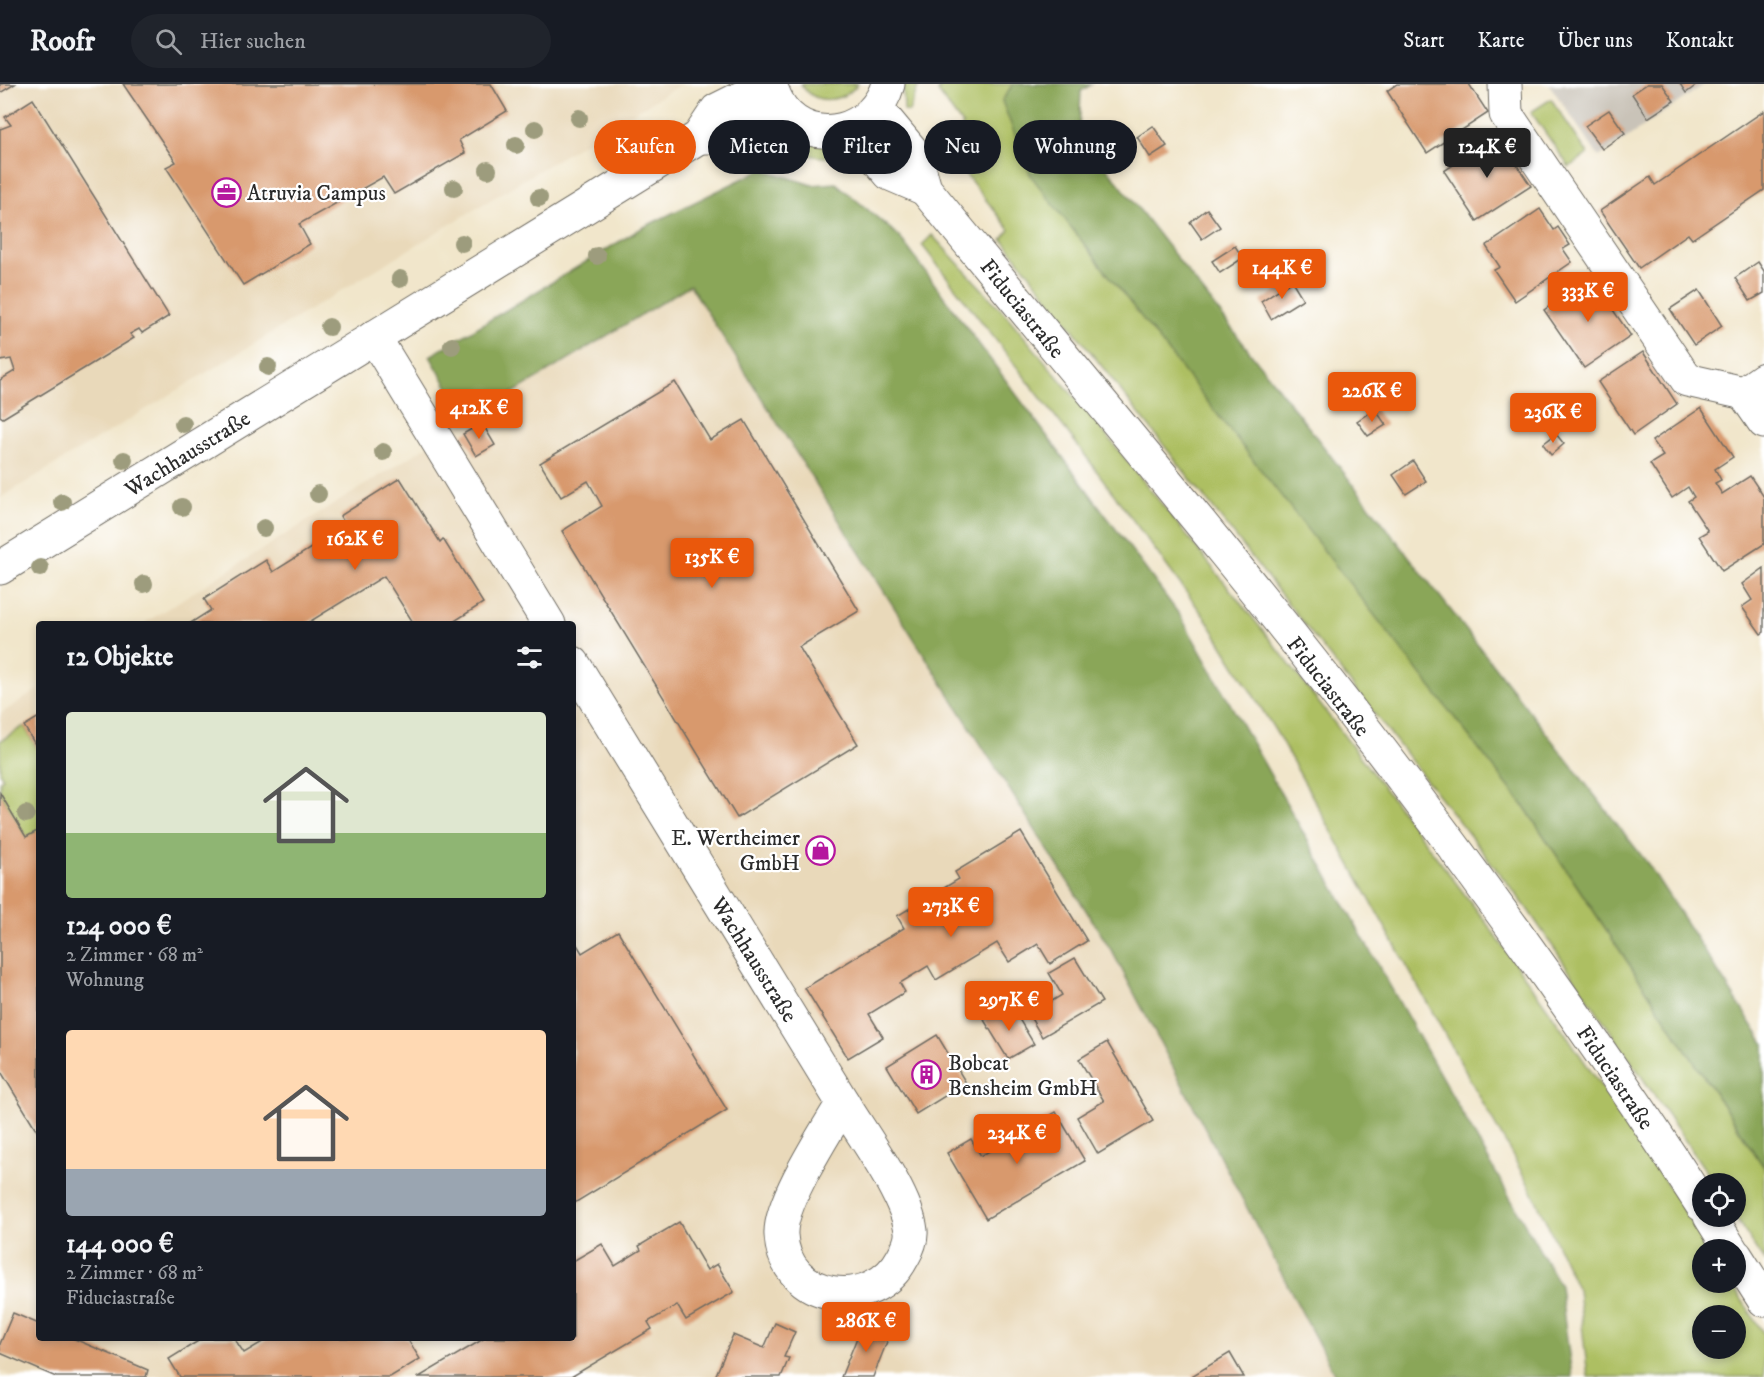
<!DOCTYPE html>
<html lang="de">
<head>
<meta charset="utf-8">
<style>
  :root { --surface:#171b24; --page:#20242c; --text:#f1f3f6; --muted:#9ea1a6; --line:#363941; --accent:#ea580c }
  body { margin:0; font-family:"IM FELL DW Pica",serif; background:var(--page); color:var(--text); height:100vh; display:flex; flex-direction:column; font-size:22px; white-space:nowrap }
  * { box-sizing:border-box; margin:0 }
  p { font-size:20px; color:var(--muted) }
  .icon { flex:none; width:33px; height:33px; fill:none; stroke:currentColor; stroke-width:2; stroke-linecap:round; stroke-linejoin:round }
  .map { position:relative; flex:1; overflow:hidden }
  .details { position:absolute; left:36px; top:537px; width:540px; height:720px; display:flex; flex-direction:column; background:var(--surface); border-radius:6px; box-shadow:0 3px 9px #0003 }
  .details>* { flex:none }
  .hud { position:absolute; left:594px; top:36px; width:570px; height:54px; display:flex; gap:12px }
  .fabs { position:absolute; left:1692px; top:1089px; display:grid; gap:12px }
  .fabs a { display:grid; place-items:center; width:54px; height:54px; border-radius:50%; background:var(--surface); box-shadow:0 3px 9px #0003; font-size:30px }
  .price { position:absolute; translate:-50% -51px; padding:0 14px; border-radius:6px; background:var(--accent); color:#fff; font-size:20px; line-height:39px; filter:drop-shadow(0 2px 3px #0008) }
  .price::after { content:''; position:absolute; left:50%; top:36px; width:18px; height:14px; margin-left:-9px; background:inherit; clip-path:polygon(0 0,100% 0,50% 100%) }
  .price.selected { background:#222; color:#fff }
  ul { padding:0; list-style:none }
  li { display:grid; align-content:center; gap:12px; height:318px; padding:0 30px }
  li span { display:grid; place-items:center; height:186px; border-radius:6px; color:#555 }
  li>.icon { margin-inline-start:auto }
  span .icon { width:108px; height:108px; fill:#fffc; stroke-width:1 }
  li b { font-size:26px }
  h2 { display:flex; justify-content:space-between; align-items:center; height:72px; padding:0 30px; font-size:26px }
  .chip { padding:0 21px; border-radius:27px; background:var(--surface); box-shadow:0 3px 9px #0003; font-size:21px; line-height:54px }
  .chip.selected { background:var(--accent); color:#fff }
  header { display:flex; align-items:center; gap:36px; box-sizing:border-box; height:84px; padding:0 30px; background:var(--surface); border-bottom:2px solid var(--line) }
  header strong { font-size:28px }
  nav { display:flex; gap:33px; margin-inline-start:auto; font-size:21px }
  .search { width:420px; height:54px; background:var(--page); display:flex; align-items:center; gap:15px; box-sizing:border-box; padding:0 21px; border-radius:33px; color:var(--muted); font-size:22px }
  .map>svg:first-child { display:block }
  .built { fill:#e9d9ba }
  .industrial { fill:#c9c3b8 }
  .green { fill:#adbf62; stroke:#6c7546; stroke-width:1.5; fill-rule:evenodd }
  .forest { fill:#8aa658; stroke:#5a6842; stroke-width:1.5 }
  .building { fill:#d8996d }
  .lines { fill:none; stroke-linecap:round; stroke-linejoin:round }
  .minor-casing { stroke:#706c63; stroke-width:35 }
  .major-casing { stroke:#706c63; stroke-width:35 }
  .minor { stroke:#fff; stroke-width:33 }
  .major { stroke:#fff; stroke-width:33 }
  .tree { fill:#9d9c7d }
  .labels { text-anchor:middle; stroke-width:4.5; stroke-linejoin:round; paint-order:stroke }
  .poi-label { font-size:22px; fill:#2b2b2b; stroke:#fff; text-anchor:start }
  .street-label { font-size:22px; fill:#2b2b2b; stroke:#fff }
</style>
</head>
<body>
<header>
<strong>Roofr</strong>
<div class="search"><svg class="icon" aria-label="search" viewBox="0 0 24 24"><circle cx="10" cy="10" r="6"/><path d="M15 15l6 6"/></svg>Hier suchen</div>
<nav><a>Start</a><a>Karte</a><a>Über uns</a><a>Kontakt</a></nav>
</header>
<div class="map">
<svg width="1764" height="1293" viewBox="0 0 1764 1293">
  <rect width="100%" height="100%" fill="#fff"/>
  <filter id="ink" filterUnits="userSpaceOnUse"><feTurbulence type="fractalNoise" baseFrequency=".0167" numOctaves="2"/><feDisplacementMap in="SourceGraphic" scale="12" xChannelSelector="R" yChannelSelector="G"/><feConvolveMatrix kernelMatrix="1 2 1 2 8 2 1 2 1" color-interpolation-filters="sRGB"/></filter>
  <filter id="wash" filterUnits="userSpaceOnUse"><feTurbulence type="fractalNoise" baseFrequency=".008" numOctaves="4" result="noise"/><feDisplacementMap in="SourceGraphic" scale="24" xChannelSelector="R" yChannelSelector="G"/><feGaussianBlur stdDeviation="1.35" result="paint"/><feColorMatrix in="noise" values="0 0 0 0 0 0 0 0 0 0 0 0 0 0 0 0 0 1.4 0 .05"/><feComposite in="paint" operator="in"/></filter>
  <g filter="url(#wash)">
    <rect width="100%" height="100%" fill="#f1e6cb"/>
    <g class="built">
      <polygon points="0,0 681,0 0,414"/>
      <polygon points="690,201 1113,869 1336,1293 13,1293 0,1287 0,630 39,605 39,1254 573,1254 573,540 143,540 467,337"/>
    </g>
    <polygon class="industrial" points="1549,0 1705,0 1599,73"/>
    <g class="green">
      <path d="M 801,0 L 858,0 C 843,18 815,23 801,0 Z"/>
      <polygon points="903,0 919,0 909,28 904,27"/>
      <polygon points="942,0 1013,0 1002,17 1526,725 1764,1083 1764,1177 1735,1133 1736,1100 1714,1099 1526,823 1002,155 1010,146 935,52 939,49 948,56 963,42 938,8"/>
      <polygon points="1551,15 1588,70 1569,83 1531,28"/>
      <path d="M 785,44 L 831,56 L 859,69 C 817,79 798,71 763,48 Z"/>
      <path d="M 932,151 L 1007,232 L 1112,358 L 1280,568 L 1381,700 L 1485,837 L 1563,946 L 1654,1080 L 1709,1165 L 1702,1166 L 1702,1198 L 1731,1199 L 1764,1250 L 1764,1293 L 1588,1293 L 1578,1206 L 1531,1105 L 1278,651 L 1206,535 L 1079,363 L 922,161 ZM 1702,1232 L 1736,1232 L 1736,1264 L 1702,1264 Z"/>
      <polygon points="24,642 39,667 39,746 26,753 0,709 0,697 3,694 0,689 0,657"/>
    </g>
    <g class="forest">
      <polygon points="1013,0 1092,0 1081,7 1079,48 1648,780 1764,959 1764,1083 1526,725 1031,92 1002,17"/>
      <polygon points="762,85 812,101 836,99 899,152 1181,533 1560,1202 1572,1293 1336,1293 1113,869 690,201 467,337 430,272 642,144"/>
    </g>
    <g id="blocks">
      <g class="building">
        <polygon points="0,0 15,0 0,9"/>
        <polygon points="123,0 491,0 507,27 459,56 465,69 394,110 383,93 299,140 310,160 243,201 166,83 176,78"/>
        <polygon points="1397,0 1469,0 1488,29 1427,69 1387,7"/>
        <polygon points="1647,0 1662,0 1674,17 1648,34 1632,10"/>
        <polygon points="1680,0 1698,0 1686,9"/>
        <polygon points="33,15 169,232 142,249 139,245 130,250 134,254 3,334 0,332 0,296 15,287 11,275 0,277 0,45 11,41 5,33"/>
        <polygon points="1609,26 1625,49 1602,65 1585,42"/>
        <polygon points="1764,27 1764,106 1692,155 1688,150 1639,184 1600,127 1650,93 1655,101"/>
        <polygon points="1153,42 1167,62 1150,73 1137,53"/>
        <polygon points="1497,52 1531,102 1477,137 1444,87"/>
        <polygon points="1207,125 1220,143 1202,155 1190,138"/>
        <polygon points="1540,125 1554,146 1558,143 1570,161 1563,165 1572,178 1515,217 1494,186 1500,183 1486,162"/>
        <polygon points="1235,162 1243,174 1220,189 1212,177"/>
        <polygon points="1758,178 1764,187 1764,209 1750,217 1735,194"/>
        <polygon points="1591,194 1631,252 1584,284 1544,226"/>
        <polygon points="1292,197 1303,215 1271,235 1261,217"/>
        <polygon points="1699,206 1722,242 1694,261 1670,225"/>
        <polygon points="1643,268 1677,320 1633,351 1598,298"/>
        <polygon points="675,298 710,356 744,336 859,527 799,563 858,660 737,734 562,447 602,422 588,397 561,413 540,379"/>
        <polygon points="1701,324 1733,373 1715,385 1721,396 1715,399 1722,410 1750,392 1764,413 1764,460 1722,487 1699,452 1708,447 1688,417 1694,413 1688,403 1672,414 1650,380 1663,372 1652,357"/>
        <polygon points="1375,325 1386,341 1368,352 1357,337"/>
        <polygon points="482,339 495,361 476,372 463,350"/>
        <polygon points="1556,350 1564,360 1551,371 1543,360"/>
        <polygon points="1413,377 1426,397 1406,410 1393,391"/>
        <polygon points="400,394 440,458 443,455 483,519 450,540 414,540 384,492 306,540 189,540 211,526 204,515 266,476 273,488 346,442 340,432"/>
        <polygon points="1764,484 1764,548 1761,550 1742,523 1752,516 1742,500"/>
        <polygon points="39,633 39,667 24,642"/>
        <polygon points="0,709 26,753 39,746 39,1050 0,986"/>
        <polygon points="1021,748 1087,857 1050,880 1038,860 1009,878 997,859 936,896 928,882 900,899 905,908 869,930 883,953 848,974 805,904 904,844 897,832 959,795 955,788"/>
        <polygon points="618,847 727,1026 573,1120 573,854 582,869"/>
        <polygon points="1075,874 1102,918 1042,953 1029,931 1062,911 1049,889"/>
        <polygon points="1010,920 1034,960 1008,975 984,936"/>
        <polygon points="937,951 966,999 916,1030 887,982"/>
        <polygon points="1107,958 1153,1037 1098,1070 1077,1033 1104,1017 1079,975"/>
        <polygon points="1056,1028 1085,1077 986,1135 947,1069 971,1055 981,1072"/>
        <polygon points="679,1138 707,1186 717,1180 734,1208 686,1236 677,1221 648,1238 652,1245 571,1293 419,1293 485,1254 573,1254 573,1177 602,1160 615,1182 641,1166 639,1162"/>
        <polygon points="13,1229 39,1240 39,1254 72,1254 148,1286 146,1293 56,1293 0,1269 0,1260"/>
        <polygon points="775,1239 795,1248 784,1273 789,1274 781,1293 715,1293 733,1251 764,1264"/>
        <polygon points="863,1239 890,1250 873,1293 841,1293"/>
        <polygon points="203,1254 234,1254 244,1269 269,1254 407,1254 420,1275 390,1293 180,1293 169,1275"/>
        <polygon points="1230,1269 1244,1293 1190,1293"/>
      </g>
    </g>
  </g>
  <g filter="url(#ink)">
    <use href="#blocks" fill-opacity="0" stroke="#706c63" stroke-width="1.5"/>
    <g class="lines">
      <defs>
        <g id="minor">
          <polyline points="1505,0 1506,30 1687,296 1744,309"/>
          <polyline points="699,53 732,53 783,27"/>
          <polyline points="374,253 549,540"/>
          <polyline points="1764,295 1744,309 1764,338"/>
          <polyline points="0,484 699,53 717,26 769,0"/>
          <polyline points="573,579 843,1019"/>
          <path d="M 843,1019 C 863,1052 907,1111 911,1147 C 912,1156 907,1166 903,1173 C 873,1231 784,1217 781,1151 C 779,1119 826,1048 843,1019 Z"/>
        </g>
        <g id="major">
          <path d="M 770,0 C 773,9 776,17 782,25 C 814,66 875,47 888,0"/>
          <path d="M 877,25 L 916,72 L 925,105 C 1084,299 1247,490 1399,690 C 1505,830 1607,973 1702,1121"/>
          <polyline points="851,44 890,90 925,105"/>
          <polyline points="1710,1132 1731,1166"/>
          <polyline points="1736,1172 1764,1216"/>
        </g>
      </defs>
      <use href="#minor" class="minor-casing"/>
      <use href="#major" class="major-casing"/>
      <use href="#minor" class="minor"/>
      <use href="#major" class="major"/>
    </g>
    <g class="tree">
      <circle cx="579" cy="34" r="9"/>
      <circle cx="535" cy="45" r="9"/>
      <circle cx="516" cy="61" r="9"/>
      <circle cx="488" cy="86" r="9"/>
      <circle cx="454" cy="104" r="9"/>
      <circle cx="539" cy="114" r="9"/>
      <circle cx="462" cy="159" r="9"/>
      <circle cx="597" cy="172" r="9"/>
      <circle cx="400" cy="195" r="9"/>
      <circle cx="329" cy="243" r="9"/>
      <circle cx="452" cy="262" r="9"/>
      <circle cx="268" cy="283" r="9"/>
      <circle cx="183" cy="340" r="9"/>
      <circle cx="383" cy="368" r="9"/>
      <circle cx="124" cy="376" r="9"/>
      <circle cx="318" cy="410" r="9"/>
      <circle cx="62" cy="418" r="9"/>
      <circle cx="182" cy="423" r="9"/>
      <circle cx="264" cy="444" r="9"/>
      <circle cx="40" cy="484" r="9"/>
      <circle cx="144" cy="500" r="9"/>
      <circle cx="26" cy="730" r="9"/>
    </g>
  </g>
  <defs>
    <symbol id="office-ring" viewBox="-11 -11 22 22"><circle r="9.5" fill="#fff" stroke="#b5179e" stroke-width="1.5"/><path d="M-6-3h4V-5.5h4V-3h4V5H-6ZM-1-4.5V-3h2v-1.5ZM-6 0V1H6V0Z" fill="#b5179e"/></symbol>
    <symbol id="shop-ring" viewBox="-11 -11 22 22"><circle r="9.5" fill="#fff" stroke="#b5179e" stroke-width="1.5"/><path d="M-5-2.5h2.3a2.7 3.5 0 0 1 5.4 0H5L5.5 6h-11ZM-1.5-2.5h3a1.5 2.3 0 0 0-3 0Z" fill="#b5179e"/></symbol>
    <symbol id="building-ring" viewBox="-11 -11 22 22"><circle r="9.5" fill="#fff" stroke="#b5179e" stroke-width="1.5"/><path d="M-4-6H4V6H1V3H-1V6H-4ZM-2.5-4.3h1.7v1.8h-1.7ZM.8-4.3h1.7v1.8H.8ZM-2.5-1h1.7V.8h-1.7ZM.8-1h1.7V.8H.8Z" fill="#b5179e"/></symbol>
  </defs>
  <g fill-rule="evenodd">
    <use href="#office-ring" x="210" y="92" width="33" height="33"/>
    <use href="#shop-ring" x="804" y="750" width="33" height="33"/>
    <use href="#building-ring" x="910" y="974" width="33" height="33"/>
  </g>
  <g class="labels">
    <g class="poi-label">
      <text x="247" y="116">Atruvia Campus</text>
      <text x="800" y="761" text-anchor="end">E. Wertheimer<tspan x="800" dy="25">GmbH</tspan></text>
      <text x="948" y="986">Bobcat<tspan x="948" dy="25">Bensheim GmbH</tspan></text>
    </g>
    <g class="street-label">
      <text transform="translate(1023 224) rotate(51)" y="8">Fiduciastraße</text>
      <text transform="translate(187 369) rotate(-32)" y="8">Wachhausstraße</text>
      <text transform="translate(1329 602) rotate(52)" y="8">Fiduciastraße</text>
      <text transform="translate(755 875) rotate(58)" y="8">Wachhausstraße</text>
      <text transform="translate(1616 993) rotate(56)" y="8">Fiduciastraße</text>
    </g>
  </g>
</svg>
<div class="fabs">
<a><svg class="icon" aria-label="locate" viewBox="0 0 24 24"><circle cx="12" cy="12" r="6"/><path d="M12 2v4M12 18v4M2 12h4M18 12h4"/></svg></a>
<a>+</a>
<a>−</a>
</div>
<b class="price selected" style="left:1487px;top:95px">124K €</b>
<b class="price" style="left:1282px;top:216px">144K €</b>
<b class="price" style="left:1588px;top:239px">333K €</b>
<b class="price" style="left:1372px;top:339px">226K €</b>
<b class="price" style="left:479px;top:356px">412K €</b>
<b class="price" style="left:1553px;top:360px">236K €</b>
<b class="price" style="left:355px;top:487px">162K €</b>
<b class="price" style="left:712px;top:505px">135K €</b>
<b class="price" style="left:951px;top:854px">273K €</b>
<b class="price" style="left:1009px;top:948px">297K €</b>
<b class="price" style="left:1017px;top:1081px">234K €</b>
<b class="price" style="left:866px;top:1269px">286K €</b>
<div class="hud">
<a class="chip selected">Kaufen</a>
<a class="chip">Mieten</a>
<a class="chip">Filter</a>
<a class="chip">Neu</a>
<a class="chip">Wohnung</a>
</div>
<section class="details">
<h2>12 Objekte<svg class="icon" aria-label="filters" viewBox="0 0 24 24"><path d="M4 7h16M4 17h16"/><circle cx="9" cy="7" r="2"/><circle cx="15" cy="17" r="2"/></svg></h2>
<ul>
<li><span style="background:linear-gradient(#dfe7d0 65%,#8fb573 0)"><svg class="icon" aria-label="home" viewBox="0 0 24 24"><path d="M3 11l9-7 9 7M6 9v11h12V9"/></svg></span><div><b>124 000 €</b><p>2 Zimmer · 68 m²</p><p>Wohnung</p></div></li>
<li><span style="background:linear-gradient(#ffd9b3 75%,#9aa5b1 0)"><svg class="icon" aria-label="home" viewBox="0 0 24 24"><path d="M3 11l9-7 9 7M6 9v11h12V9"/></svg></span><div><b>144 000 €</b><p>2 Zimmer · 68 m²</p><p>Fiduciastraße</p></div></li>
</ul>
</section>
</div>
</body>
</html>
